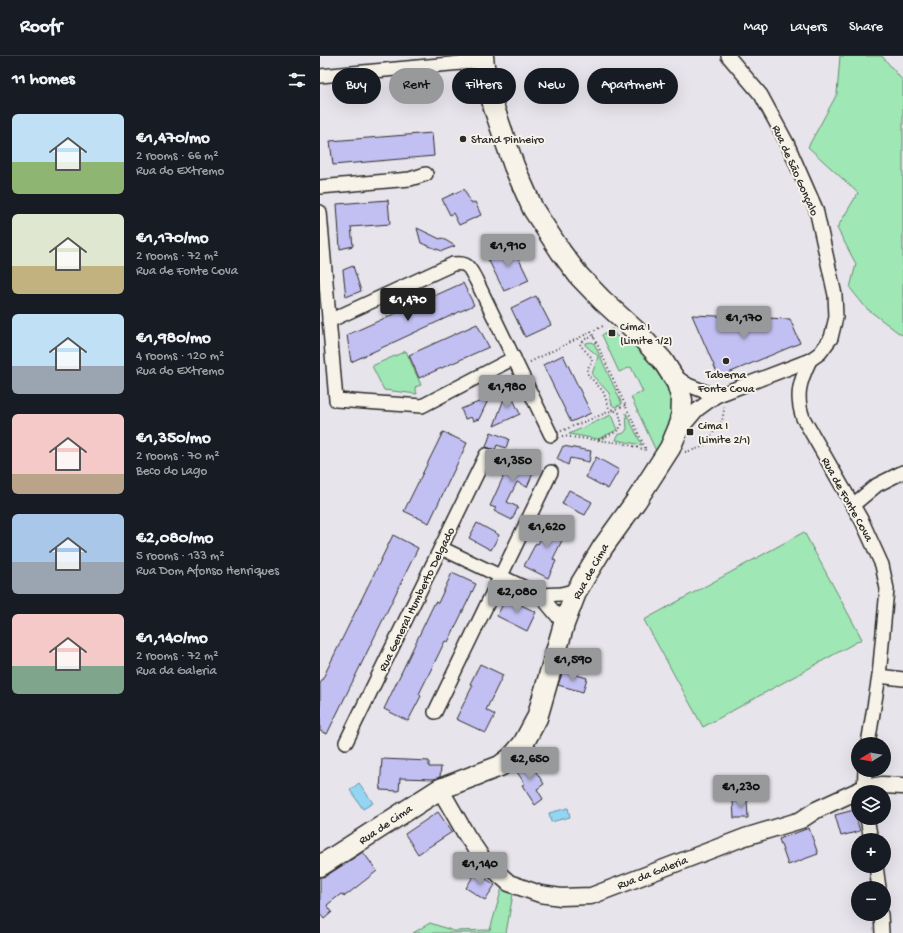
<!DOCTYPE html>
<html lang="en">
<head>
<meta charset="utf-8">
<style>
  :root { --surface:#171b24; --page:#242831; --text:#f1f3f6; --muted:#9ea1a6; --line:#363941; --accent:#98999b }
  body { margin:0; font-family:"Gochi Hand",sans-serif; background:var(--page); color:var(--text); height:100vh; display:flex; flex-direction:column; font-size:15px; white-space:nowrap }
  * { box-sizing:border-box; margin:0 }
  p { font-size:13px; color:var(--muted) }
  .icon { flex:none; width:22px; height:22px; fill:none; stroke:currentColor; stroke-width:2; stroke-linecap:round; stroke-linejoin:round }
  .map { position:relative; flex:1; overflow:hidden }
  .side { display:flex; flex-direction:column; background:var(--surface); width:320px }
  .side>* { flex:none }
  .top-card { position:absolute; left:12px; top:12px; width:380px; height:36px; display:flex; gap:8px }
  .needle { width:26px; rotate:259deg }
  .tools { position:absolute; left:531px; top:681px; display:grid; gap:8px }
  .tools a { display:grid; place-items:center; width:40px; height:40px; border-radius:50%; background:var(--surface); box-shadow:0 4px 16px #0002; font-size:20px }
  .price { position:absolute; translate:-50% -34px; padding:0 9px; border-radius:4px; background:var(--accent); color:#111; font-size:13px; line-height:26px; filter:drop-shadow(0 1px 2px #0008) }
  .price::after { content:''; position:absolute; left:50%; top:24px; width:12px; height:9px; margin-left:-6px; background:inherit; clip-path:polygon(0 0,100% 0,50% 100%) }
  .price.current { background:#222; color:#fff }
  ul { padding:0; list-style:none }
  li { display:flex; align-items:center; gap:12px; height:100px; padding:0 12px }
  li span { display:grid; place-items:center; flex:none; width:112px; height:80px; border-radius:6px; color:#555 }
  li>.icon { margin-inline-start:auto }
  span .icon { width:48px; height:48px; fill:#fffc; stroke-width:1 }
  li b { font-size:17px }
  h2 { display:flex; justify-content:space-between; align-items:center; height:48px; padding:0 12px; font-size:17px }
  .chip { padding:0 14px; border-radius:18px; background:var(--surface); box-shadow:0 4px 16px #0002; font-size:14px; line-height:36px }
  .chip.current { background:var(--accent); color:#111 }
  header { display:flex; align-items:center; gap:24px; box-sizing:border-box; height:56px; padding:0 20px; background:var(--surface); border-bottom:1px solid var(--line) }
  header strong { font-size:19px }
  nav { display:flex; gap:22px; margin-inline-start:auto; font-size:14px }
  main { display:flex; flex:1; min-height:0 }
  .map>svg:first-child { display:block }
  .green { fill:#9fe7b5; stroke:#658970 }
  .water { fill:#92d6f4; stroke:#6992a4 }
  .building { fill:#c2c0f2; stroke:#2b2b2b }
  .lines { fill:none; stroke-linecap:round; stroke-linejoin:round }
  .minor-casing { stroke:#2b2b2b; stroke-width:16 }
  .tertiary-casing { stroke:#2b2b2b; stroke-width:19 }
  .primary-casing { stroke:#2b2b2b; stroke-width:23 }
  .path { stroke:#2b2b2b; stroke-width:2; stroke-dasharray:1 3; stroke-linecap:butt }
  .minor { stroke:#f7f3e8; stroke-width:13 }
  .tertiary { stroke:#f7f3e8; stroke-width:16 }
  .primary { stroke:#f7f3e8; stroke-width:20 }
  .poi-dot { fill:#2b2b2b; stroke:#f7f3e8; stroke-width:1.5 }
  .labels { text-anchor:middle; stroke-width:4; stroke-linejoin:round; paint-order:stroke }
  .poi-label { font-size:12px; fill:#2b2b2b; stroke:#f7f3e8; text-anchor:start }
  .street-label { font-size:12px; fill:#2b2b2b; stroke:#f7f3e8 }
</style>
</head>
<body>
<header>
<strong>Roofr</strong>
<nav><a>Map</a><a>Layers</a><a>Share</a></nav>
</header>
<main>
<section class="side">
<h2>11 homes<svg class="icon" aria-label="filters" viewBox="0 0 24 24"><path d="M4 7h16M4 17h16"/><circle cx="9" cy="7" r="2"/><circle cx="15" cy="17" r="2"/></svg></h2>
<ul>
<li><span style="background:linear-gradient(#bfe0f5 60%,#8fb573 0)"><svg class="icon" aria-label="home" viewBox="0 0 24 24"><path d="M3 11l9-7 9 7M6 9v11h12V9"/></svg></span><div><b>€1,470/mo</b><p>2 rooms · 66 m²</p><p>Rua do Extremo</p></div></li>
<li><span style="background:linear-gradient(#dfe7d0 65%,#c2b280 0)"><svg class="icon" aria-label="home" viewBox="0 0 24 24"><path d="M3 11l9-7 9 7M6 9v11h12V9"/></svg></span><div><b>€1,170/mo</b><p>2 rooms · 72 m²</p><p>Rua de Fonte Cova</p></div></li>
<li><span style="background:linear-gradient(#bfe0f5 65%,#9aa5b1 0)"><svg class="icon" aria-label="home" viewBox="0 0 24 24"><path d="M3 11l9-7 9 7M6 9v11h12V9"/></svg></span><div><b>€1,980/mo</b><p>4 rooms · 120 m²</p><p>Rua do Extremo</p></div></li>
<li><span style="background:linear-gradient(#f6c9c9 75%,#b9a48a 0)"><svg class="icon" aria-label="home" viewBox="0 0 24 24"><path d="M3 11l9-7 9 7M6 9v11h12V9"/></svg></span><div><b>€1,350/mo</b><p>2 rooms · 70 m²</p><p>Beco do Lago</p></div></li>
<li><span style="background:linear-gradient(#a9c7e8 60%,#9aa5b1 0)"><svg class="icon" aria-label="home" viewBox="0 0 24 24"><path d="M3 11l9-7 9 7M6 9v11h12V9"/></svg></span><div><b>€2,080/mo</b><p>5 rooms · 133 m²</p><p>Rua Dom Afonso Henriques</p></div></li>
<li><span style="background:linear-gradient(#f6c9c9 65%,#7fa58c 0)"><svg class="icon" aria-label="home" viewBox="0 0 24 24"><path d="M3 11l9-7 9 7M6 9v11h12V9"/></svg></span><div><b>€1,140/mo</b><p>2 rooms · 72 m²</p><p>Rua da Galeria</p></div></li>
</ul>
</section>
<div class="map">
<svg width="583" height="877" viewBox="0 0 583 877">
  <rect width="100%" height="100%" fill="#e7e4eb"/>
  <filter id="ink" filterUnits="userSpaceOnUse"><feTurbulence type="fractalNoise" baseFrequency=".025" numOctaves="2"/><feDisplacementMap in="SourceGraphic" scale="8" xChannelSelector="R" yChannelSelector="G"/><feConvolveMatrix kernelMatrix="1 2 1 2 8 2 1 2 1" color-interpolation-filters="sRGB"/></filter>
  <g filter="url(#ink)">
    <g class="green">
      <polygon points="520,0 562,0 583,25 583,279 580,278 546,252 530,232 536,208 517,172 538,137 488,91 517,38"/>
      <polygon points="292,273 296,280 300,282 308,280 334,308 350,334 354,358 340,397 336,395 311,341 323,336 311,311 299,316 282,279"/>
      <path d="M 271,286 L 274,287 L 302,348 L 295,351 L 292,349 L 289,337 L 272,319 C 273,312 277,308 278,300 L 265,289 L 266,287 Z"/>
      <polygon points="86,295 101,329 95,331 97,338 64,334 52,310"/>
      <polygon points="306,357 322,389 296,384 298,379 304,377 307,373"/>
      <polygon points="291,359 297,374 278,383 249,378"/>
      <polygon points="484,476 542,583 383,671 324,564"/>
      <polygon points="182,832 193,838 186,877 93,877 110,867 134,875 170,874"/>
    </g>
    <g class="water">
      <polygon points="39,727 53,747 43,753 30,734"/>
      <polygon points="248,752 250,761 231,766 229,757"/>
    </g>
    <g class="building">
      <polygon points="112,77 114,100 13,109 10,85"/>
      <polygon points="144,133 151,147 155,146 161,159 139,169 133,157 130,159 122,143"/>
      <polygon points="68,144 70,168 31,171 33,190 20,193 17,148"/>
      <polygon points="97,172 120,183 122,182 135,190 122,195 101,187"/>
      <polygon points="192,189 209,224 184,235 167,201"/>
      <polygon points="33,210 41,235 26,241 23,214"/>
      <polygon points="143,227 154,249 31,306 27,279"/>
      <polygon points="216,240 231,269 205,281 191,252"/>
      <polygon points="372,259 470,263 480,287 399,321"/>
      <polygon points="157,268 169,291 99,322 89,299"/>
      <polygon points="243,299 271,357 251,366 223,309"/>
      <polygon points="188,332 200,358 174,370"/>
      <polygon points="169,342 159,363 153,365 151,361 145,363 141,353"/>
      <polygon points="123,376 147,387 109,467 84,455"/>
      <polygon points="171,376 189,383 186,392 177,389 175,394 166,391"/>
      <polygon points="243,390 271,395 269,406 250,402 248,409 237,403"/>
      <polygon points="195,395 218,406 207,431 197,426 187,446 198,451 192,464 174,455 176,452 170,450"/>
      <polygon points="276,401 299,414 288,433 266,421"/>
      <polygon points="249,434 272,446 265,459 242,448"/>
      <polygon points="230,463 248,472 233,503 236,505 228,522 204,510 216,487 218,488"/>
      <polygon points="157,467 179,479 171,494 149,482"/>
      <polygon points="73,479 98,492 7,678 0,675 0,628"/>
      <polygon points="132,517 156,528 128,586 125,585 99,638 101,640 88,665 64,653 115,546 118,547"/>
      <polygon points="186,542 216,556 207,575 177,560"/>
      <polygon points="160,608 183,619 166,654 175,659 166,677 136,663 153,629 150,628"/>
      <polygon points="243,615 267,622 263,636 238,629"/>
      <polygon points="207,702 224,728 217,733 223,743 215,749 202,729 205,728 195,713"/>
      <polygon points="62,703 109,705 109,711 121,711 120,721 114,723 80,722 79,735 60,734"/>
      <polygon points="427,744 428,762 414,762 413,745"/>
      <polygon points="534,754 540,775 521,780 515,759"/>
      <polygon points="118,756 132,776 98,798 85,778"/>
      <polygon points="489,772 498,798 468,809 459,783"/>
      <polygon points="43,796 57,815 25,840 21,838 7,849 12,856 4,863 0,858 0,821 6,820"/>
      <polygon points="156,816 175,829 165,844 146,832"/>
    </g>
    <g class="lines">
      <defs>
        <g id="minor">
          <polyline points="408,0 441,39 467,87 496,153 515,239 516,261 511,282 500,297 490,304"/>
          <polyline points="0,20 163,5"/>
          <polyline points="0,131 90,123 106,118"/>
          <polyline points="0,156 16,344 102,350 194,302"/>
          <path d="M 9,265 L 133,208 C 148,206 149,211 156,224 L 231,379"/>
          <polyline points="353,319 368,329 396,340"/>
          <path d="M 360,374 L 377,354 L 396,340 L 490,304 C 480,325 475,339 483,362 L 542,465 L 562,509 L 567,533 L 559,620 L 548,688"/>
          <polyline points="533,449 557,429 583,416"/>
          <polyline points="121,492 220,539 241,538 257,534"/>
          <polyline points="220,539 244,568"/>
          <polyline points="559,620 583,623"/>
          <polyline points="115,656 231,416"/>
          <polyline points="26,686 166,399"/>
          <polyline points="544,736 545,714"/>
          <polyline points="547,762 551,784"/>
          <polyline points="556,810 559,832"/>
          <polyline points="561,858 562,877"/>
        </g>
        <polyline id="tertiary" points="120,733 147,780 164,805 189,827 220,838 241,841 271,840 425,781 481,764 496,754 544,732 562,729 583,730"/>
        <polyline id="primary" points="0,810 120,733 180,710 192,701 203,688 217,662 244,568 257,534 283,491 316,445 350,392 361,366 362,344 357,327 343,305 317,276 282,244 259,220 241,196 213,153 194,110 174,52 164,10 163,0"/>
      </defs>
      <use href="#minor" class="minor-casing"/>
      <use href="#tertiary" class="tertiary-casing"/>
      <use href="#primary" class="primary-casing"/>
      <g class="path">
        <polyline points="271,275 326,394"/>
        <polyline points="274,281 265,283 260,289 272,302 272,306 267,313 268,319 283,335 289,352 299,357 302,368 298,375 278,384"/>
        <polyline points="210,306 285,269"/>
        <polyline points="241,375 306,349"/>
        <polyline points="242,380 302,387 326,394"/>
        <polyline points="365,396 380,392 384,389 402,365 405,349"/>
      </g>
      <use href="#minor" class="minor"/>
      <use href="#tertiary" class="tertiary"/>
      <use href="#primary" class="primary"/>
    </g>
  </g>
  <g class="poi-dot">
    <circle cx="143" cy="83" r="4"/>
    <rect x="288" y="273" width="8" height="8" rx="2"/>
    <circle cx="406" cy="305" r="4"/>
    <rect x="366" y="372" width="8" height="8" rx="2"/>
  </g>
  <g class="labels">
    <g class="poi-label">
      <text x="151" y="87">Stand Pinheiro</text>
      <text x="300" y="274">Cima I<tspan x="300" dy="14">(Limite 1/2)</tspan></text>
      <text x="406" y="322" text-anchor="middle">Taberna<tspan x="406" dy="14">Fonte Cova</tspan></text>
      <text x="378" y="373">Cima I<tspan x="378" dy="14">(Limite 2/1)</tspan></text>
    </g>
    <g class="street-label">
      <text transform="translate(476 114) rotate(66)" y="4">Rua de São Gonçalo</text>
      <text transform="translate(528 443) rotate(61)" y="4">Rua de Fonte Cova</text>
      <text transform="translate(270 515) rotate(-61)" y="4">Rua de Cima</text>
      <text transform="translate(96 543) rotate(-64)" y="4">Rua General Humberto Delgado</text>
      <text transform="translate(65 768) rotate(-34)" y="4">Rua de Cima</text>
      <text transform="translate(332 816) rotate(-21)" y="4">Rua da Galeria</text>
    </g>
  </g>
</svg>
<div class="tools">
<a><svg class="needle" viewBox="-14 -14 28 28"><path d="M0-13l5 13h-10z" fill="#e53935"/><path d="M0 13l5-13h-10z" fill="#9ea1a6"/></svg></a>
<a><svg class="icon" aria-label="layers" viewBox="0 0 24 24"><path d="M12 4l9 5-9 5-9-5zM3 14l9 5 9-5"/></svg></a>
<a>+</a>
<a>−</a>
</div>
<b class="price" style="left:188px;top:212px">€1,910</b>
<b class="price current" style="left:88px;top:266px">€1,470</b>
<b class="price" style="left:424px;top:284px">€1,170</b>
<b class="price" style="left:187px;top:353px">€1,980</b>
<b class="price" style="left:193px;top:427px">€1,350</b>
<b class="price" style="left:227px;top:493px">€1,620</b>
<b class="price" style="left:197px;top:558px">€2,080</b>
<b class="price" style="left:253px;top:626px">€1,590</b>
<b class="price" style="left:210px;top:725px">€2,650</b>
<b class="price" style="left:421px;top:753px">€1,230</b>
<b class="price" style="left:160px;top:830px">€1,140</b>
<div class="top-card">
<a class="chip">Buy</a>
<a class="chip current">Rent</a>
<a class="chip">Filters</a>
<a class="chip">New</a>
<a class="chip">Apartment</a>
</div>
</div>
</main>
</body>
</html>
